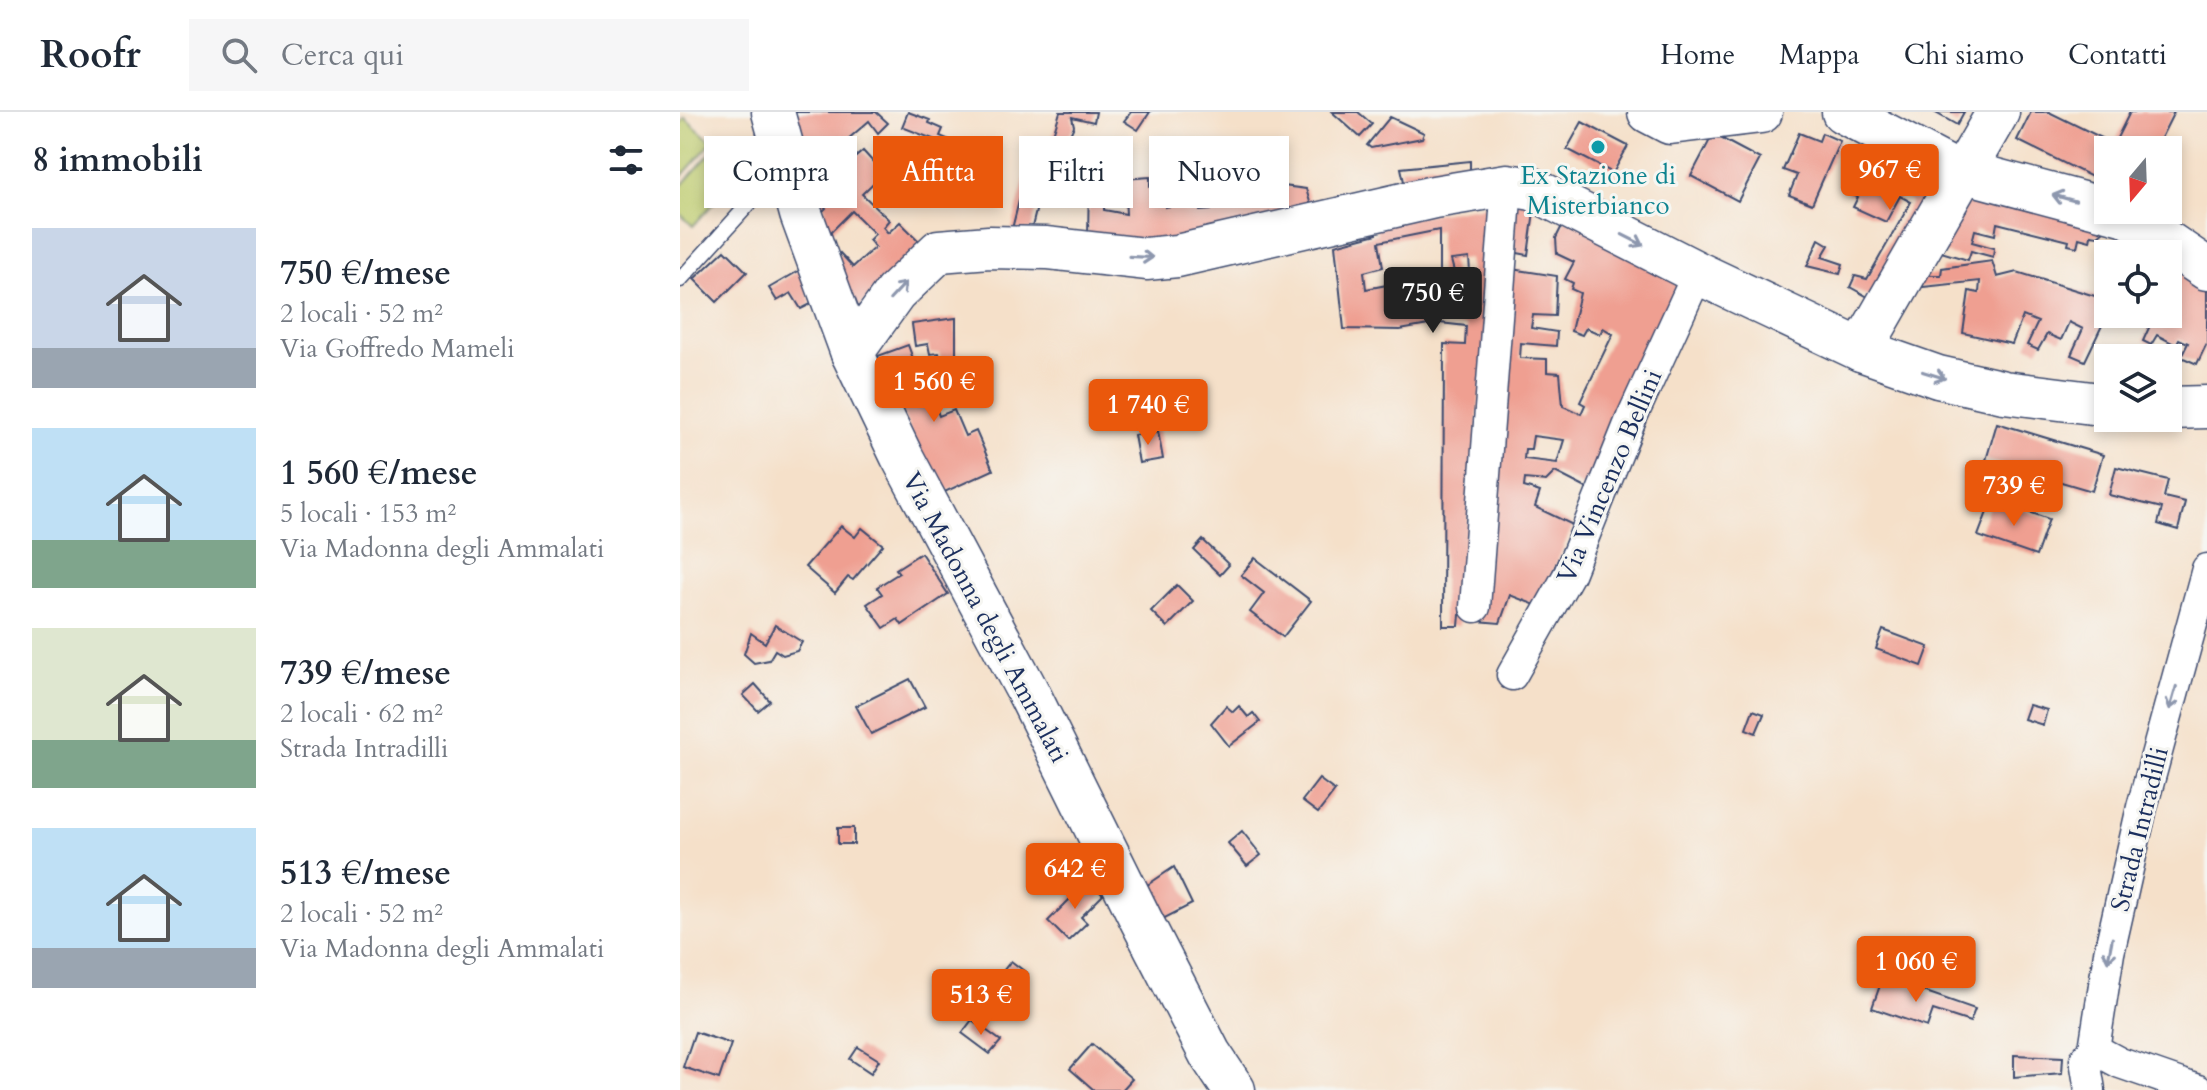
<!DOCTYPE html>
<html lang="it">
<head>
<meta charset="utf-8">
<style>
  :root { --surface:#fff; --page:#f6f6f7; --text:#1f2937; --muted:#747a83; --line:#e0e1e3; --accent:#ea580c }
  body { margin:0; font-family:Cardo,serif; background:var(--page); color:var(--text); height:100vh; display:flex; flex-direction:column; font-size:30px; white-space:nowrap }
  * { box-sizing:border-box; margin:0 }
  p { font-size:26px; color:var(--muted) }
  .icon { flex:none; width:44px; height:44px; fill:none; stroke:currentColor; stroke-width:2; stroke-linecap:round; stroke-linejoin:round }
  .map { position:relative; flex:1; overflow:hidden }
  .panel { display:flex; flex-direction:column; background:var(--surface); width:680px }
  .panel>* { flex:none }
  .guide { position:absolute; left:24px; top:24px; width:760px; height:72px; display:flex; gap:16px }
  .needle { width:52px; rotate:199deg }
  .fabs { position:absolute; left:1414px; top:24px; display:grid; gap:16px }
  .fabs a { display:grid; place-items:center; width:88px; height:88px; border-radius:0px; background:var(--surface); box-shadow:0 4px 12px #0003; font-size:40px }
  .price { position:absolute; translate:-50% -68px; padding:0 18px; border-radius:8px; background:var(--accent); color:#fff; font-size:26px; line-height:52px; filter:drop-shadow(0 2px 4px #0008) }
  .price::after { content:''; position:absolute; left:50%; top:48px; width:24px; height:18px; margin-left:-12px; background:inherit; clip-path:polygon(0 0,100% 0,50% 100%) }
  .price.on { background:#222; color:#fff }
  ul { padding:0; list-style:none }
  li { display:flex; align-items:center; gap:24px; height:200px; padding:0 32px }
  li span { display:grid; place-items:center; flex:none; width:224px; height:160px; border-radius:0px; color:#555 }
  li>.icon { margin-inline-start:auto }
  span .icon { width:96px; height:96px; fill:#fffc; stroke-width:1 }
  li b { font-size:34px }
  h2 { display:flex; justify-content:space-between; align-items:center; height:96px; padding:0 32px; font-size:34px }
  .tag { padding:0 28px; border-radius:0px; background:var(--surface); box-shadow:0 4px 12px #0003; font-size:28px; line-height:72px }
  .tag.on { background:var(--accent); color:#fff }
  header { display:flex; align-items:center; gap:48px; box-sizing:border-box; height:112px; padding:0 40px; background:var(--surface); border-bottom:2px solid var(--line) }
  header strong { font-size:38px }
  nav { display:flex; gap:44px; margin-inline-start:auto; font-size:28px }
  .search { width:560px; height:72px; background:var(--page); display:flex; align-items:center; gap:20px; box-sizing:border-box; padding:0 28px; border-radius:0px; color:var(--muted); font-size:30px }
  main { display:flex; flex:1; min-height:0 }
  .map>svg:first-child { display:block }
  .green { fill:#becb6d; stroke:#6c7d66; stroke-width:2 }
  .building { fill:#ef9f91; fill-rule:evenodd }
  .lines { fill:none; stroke-linecap:round; stroke-linejoin:round }
  .lane-casing { stroke:#3c4a6e; stroke-width:17 }
  .street-casing { stroke:#3c4a6e; stroke-width:33 }
  .secondary-casing { stroke:#3c4a6e; stroke-width:45 }
  .lane { stroke:#fff; stroke-width:14 }
  .street { stroke:#fff; stroke-width:30 }
  .secondary { stroke:#fff; stroke-width:42 }
  .oneway { stroke:#8d97ae }
  .culture-dot { fill:#0f9aa8; stroke:#f6f6f2; stroke-width:3 }
  .labels { text-anchor:middle; stroke-width:6; stroke-linejoin:round; paint-order:stroke }
  .culture-label { font-size:26px; fill:#0d838f; stroke:#f6f6f2 }
  .street-label { font-size:26px; fill:#1b2f5e; stroke:#f6f6f2 }
</style>
</head>
<body>
<header>
<strong>Roofr</strong>
<div class="search"><svg class="icon" aria-label="search" viewBox="0 0 24 24"><circle cx="10" cy="10" r="6"/><path d="M15 15l6 6"/></svg>Cerca qui</div>
<nav><a>Home</a><a>Mappa</a><a>Chi siamo</a><a>Contatti</a></nav>
</header>
<main>
<section class="panel">
<h2>8 immobili<svg class="icon" aria-label="filters" viewBox="0 0 24 24"><path d="M4 7h16M4 17h16"/><circle cx="9" cy="7" r="2"/><circle cx="15" cy="17" r="2"/></svg></h2>
<ul>
<li><span style="background:linear-gradient(#c9d6e8 75%,#9aa5b1 0)"><svg class="icon" aria-label="home" viewBox="0 0 24 24"><path d="M3 11l9-7 9 7M6 9v11h12V9"/></svg></span><div><b>750 €/mese</b><p>2 locali · 52 m²</p><p>Via Goffredo Mameli</p></div></li>
<li><span style="background:linear-gradient(#bfe0f5 70%,#7fa58c 0)"><svg class="icon" aria-label="home" viewBox="0 0 24 24"><path d="M3 11l9-7 9 7M6 9v11h12V9"/></svg></span><div><b>1 560 €/mese</b><p>5 locali · 153 m²</p><p>Via Madonna degli Ammalati</p></div></li>
<li><span style="background:linear-gradient(#dfe7d0 70%,#7fa58c 0)"><svg class="icon" aria-label="home" viewBox="0 0 24 24"><path d="M3 11l9-7 9 7M6 9v11h12V9"/></svg></span><div><b>739 €/mese</b><p>2 locali · 62 m²</p><p>Strada Intradilli</p></div></li>
<li><span style="background:linear-gradient(#bfe0f5 75%,#9aa5b1 0)"><svg class="icon" aria-label="home" viewBox="0 0 24 24"><path d="M3 11l9-7 9 7M6 9v11h12V9"/></svg></span><div><b>513 €/mese</b><p>2 locali · 52 m²</p><p>Via Madonna degli Ammalati</p></div></li>
</ul>
</section>
<div class="map">
<svg width="1527" height="978" viewBox="0 0 1527 978">
  <rect width="100%" height="100%" fill="#f6f6f2"/>
  <filter id="ink" filterUnits="userSpaceOnUse"><feTurbulence type="fractalNoise" baseFrequency=".0125" numOctaves="2"/><feDisplacementMap in="SourceGraphic" scale="16" xChannelSelector="R" yChannelSelector="G"/><feConvolveMatrix kernelMatrix="1 2 1 2 8 2 1 2 1" color-interpolation-filters="sRGB"/></filter>
  <filter id="wash" filterUnits="userSpaceOnUse"><feTurbulence type="fractalNoise" baseFrequency=".006" numOctaves="4" result="noise"/><feDisplacementMap in="SourceGraphic" scale="32" xChannelSelector="R" yChannelSelector="G"/><feGaussianBlur stdDeviation="1.8" result="paint"/><feColorMatrix in="noise" values="0 0 0 0 0 0 0 0 0 0 0 0 0 0 0 0 0 1.4 0 .05"/><feComposite in="paint" operator="in"/></filter>
  <g filter="url(#wash)">
    <rect width="100%" height="100%" fill="#f5e0c9"/>
    <g class="green">
      <polygon points="5,6 32,30 0,66 0,12"/>
      <polygon points="36,35 63,58 13,114 0,102 0,75"/>
    </g>
    <g id="blocks">
      <g class="building">
        <polygon points="112,0 196,0 208,11 198,21 189,9 167,28 170,33 163,40 170,50 183,39 193,50 210,33 221,44 182,82 209,108 203,115 208,121 220,110 243,133 176,198 152,148 160,141 173,155 195,135 189,128 195,122 172,99 143,128 139,103 146,96 130,80"/>
        <polygon points="228,0 250,8 249,11 263,17 260,24 277,31 276,36 222,15"/>
        <polygon points="380,0 416,0 414,10 392,5 394,14 384,36 371,29"/>
        <polygon points="451,0 470,0 458,18 444,9"/>
        <polygon points="652,0 678,0 692,12 680,25"/>
        <polygon points="1254,0 1284,0 1277,13"/>
        <polygon points="1351,0 1369,0 1434,32 1450,0 1494,0 1475,38 1428,38 1428,73 1337,28"/>
        <polygon points="710,5 744,21 742,26 691,36 687,33"/>
        <polygon points="902,10 948,34 933,61 887,37"/>
        <polygon points="1119,21 1139,29 1142,21 1160,29 1132,92 1109,83 1117,63 1103,58"/>
        <polygon points="1033,22 1080,47 1058,89 1011,64"/>
        <polygon points="1182,41 1227,58 1230,49 1262,71 1197,190 1170,175 1175,164 1187,167 1231,90 1220,84 1206,110 1173,95 1178,85 1167,81"/>
        <polygon points="560,44 595,52 596,73 626,77 633,100 468,133 408,127 409,66 424,68 424,98 446,102 444,67 470,65 470,74 484,71 485,95 496,93 493,61 503,62 504,78 515,77 520,99 531,98 526,61 572,69 573,62 558,58"/>
        <polygon points="790,49 790,65 726,79 721,56"/>
        <polygon points="347,57 366,59 351,119 332,117"/>
        <polygon points="1287,79 1430,114 1418,124 1411,123 1410,129 1399,126 1397,135 1388,133 1389,129 1317,111 1315,123 1295,118 1292,130 1314,136 1313,145 1291,139 1288,148 1254,138"/>
        <polygon points="836,85 855,92 848,143 832,140"/>
        <path d="M 817,92 L 779,514 L 763,514 L 764,232 L 785,233 L 786,214 L 760,211 L 720,218 L 664,217 L 655,133 L 697,122 L 695,111 ZM 759,118 L 759,193 L 716,199 L 707,173 L 686,177 L 684,160 L 703,155 L 699,130 ZM 789,146 L 791,173 L 777,171 L 771,148 Z"/>
        <path d="M 886,106 L 1004,168 L 912,379 L 875,360 L 866,369 L 845,367 L 844,375 L 860,380 L 855,395 L 893,413 L 858,494 L 830,483 L 820,511 L 798,509 L 831,157 L 877,164 L 875,204 L 853,203 L 851,216 L 877,220 L 876,234 L 841,231 L 840,246 L 867,247 L 867,260 L 880,261 L 883,294 L 901,302 L 905,293 L 900,290 L 933,222 L 923,216 L 920,222 L 906,216 L 902,223 L 891,219 L 900,181 L 891,177 L 893,171 L 885,167 L 894,150 L 877,142 L 876,126 ZM 853,324 L 884,328 L 877,351 L 844,347 L 845,337 L 851,337 Z"/>
        <polygon points="1139,127 1149,133 1142,145 1163,152 1160,162 1127,154"/>
        <polygon points="45,138 67,160 37,190 14,167"/>
        <polygon points="1312,149 1317,165 1337,160 1428,188 1428,201 1405,249 1391,243 1403,217 1389,210 1381,228 1367,222 1358,238 1347,233 1358,210 1343,204 1332,232 1283,221 1289,179 1299,181 1300,169 1233,176 1240,163 1261,163 1262,156"/>
        <polygon points="1488,152 1527,178 1527,231 1517,252 1501,245 1508,231 1499,227 1496,233 1477,223 1471,233 1463,229 1472,209 1454,202 1488,202"/>
        <polygon points="122,157 131,192 121,197 111,181 97,189 89,176"/>
        <polygon points="276,206 276,248 261,250 259,241 250,242 248,232 235,234 232,212"/>
        <polygon points="228,233 235,252 250,250 260,281 252,284 259,304 274,298 285,324 296,319 313,358 258,383 198,244"/>
        <polygon points="1317,311 1423,343 1412,379 1306,348"/>
        <polygon points="478,319 483,347 459,351 454,323"/>
        <polygon points="1436,355 1488,368 1484,385 1505,390 1498,418 1478,412 1482,396 1429,383"/>
        <polygon points="1312,387 1369,407 1356,444 1298,424"/>
        <polygon points="161,414 175,425 182,416 203,433 173,468 168,465 155,481 125,455"/>
        <polygon points="523,428 549,453 540,463 514,438"/>
        <polygon points="241,441 268,482 222,513 218,507 204,516 187,492 202,482 197,475 219,461 216,457"/>
        <polygon points="575,446 631,489 603,525 570,500 584,481 561,463"/>
        <polygon points="497,473 513,489 487,515 471,499"/>
        <polygon points="95,513 122,530 117,539 103,543 95,538 89,548 74,551 64,542 71,521 85,531"/>
        <polygon points="1203,518 1249,535 1242,554 1196,537"/>
        <polygon points="230,567 245,595 191,622 176,594"/>
        <polygon points="75,572 90,589 78,599 63,583"/>
        <polygon points="1349,593 1367,598 1363,613 1344,607"/>
        <polygon points="546,594 553,600 559,594 568,605 573,601 580,610 549,634 531,611"/>
        <polygon points="1073,598 1084,602 1076,621 1066,617"/>
        <polygon points="639,667 655,679 638,701 622,689"/>
        <rect x="158" y="716" width="16" height="16"/>
        <polygon points="562,719 581,743 567,754 548,731"/>
        <polygon points="494,755 512,792 477,810 460,778"/>
        <polygon points="409,768 423,783 401,805 407,811 388,829 368,809"/>
        <polygon points="331,849 348,862 334,882 316,868"/>
        <polygon points="1203,865 1295,897 1290,910 1253,898 1247,915 1192,896"/>
        <polygon points="292,908 321,929 310,942 282,921"/>
        <polygon points="15,920 51,932 39,967 3,955"/>
        <polygon points="412,932 452,967 442,978 414,978 390,957"/>
        <polygon points="178,935 199,948 191,961 170,947"/>
        <polygon points="1334,943 1383,945 1382,961 1334,965"/>
      </g>
    </g>
  </g>
  <g filter="url(#ink)">
    <use href="#blocks" fill-opacity="0" stroke="#3c4a6e" stroke-width="2"/>
    <g class="lines">
      <defs>
        <polyline id="lane" points="0,168 87,72 105,63"/>
        <g id="street">
          <polyline points="795,495 827,73"/>
          <polyline points="832,563 889,462 952,305 1018,161"/>
          <polyline points="1414,937 1440,951 1518,978"/>
          <polyline points="1410,978 1405,948 1414,937 1429,841 1462,695 1527,457"/>
        </g>
        <g id="secondary">
          <polyline points="93,0 121,102 172,241 221,343 350,584 461,808 530,942 554,978"/>
          <polyline points="969,0 990,11 1081,0"/>
          <polyline points="1163,0 1267,55 1447,103 1527,157"/>
          <polyline points="1181,238 1318,0"/>
          <polyline points="172,241 215,181 259,139 309,135 367,136 466,147 497,144 754,85 827,73 853,77 1018,161 1181,238 1258,265 1324,280 1428,293"/>
          <polyline points="1488,296 1527,295"/>
        </g>
      </defs>
      <use href="#lane" class="lane-casing"/>
      <use href="#street" class="street-casing"/>
      <use href="#secondary" class="secondary-casing"/>
      <use href="#lane" class="lane"/>
      <use href="#street" class="street"/>
      <use href="#secondary" class="secondary"/>
    </g>
    <defs><path id="oneway-shaft" d="M-6 0H5M1.5-3L5.5 0L1.5 3" fill="none" stroke-width="1.6" stroke-linecap="round" stroke-linejoin="round" transform="scale(2)"/></defs>
    <g class="oneway">
      <use href="#oneway-shaft" transform="translate(1384 86) rotate(-165)"/>
      <use href="#oneway-shaft" transform="translate(953 128) rotate(27)"/>
      <use href="#oneway-shaft" transform="translate(461 145) rotate(3)"/>
      <use href="#oneway-shaft" transform="translate(218 179) rotate(-47)"/>
      <use href="#oneway-shaft" transform="translate(1254 263) rotate(17)"/>
      <use href="#oneway-shaft" transform="translate(1493 586) rotate(106)"/>
      <use href="#oneway-shaft" transform="translate(1430 838) rotate(101)"/>
    </g>
  </g>
  <circle class="culture-dot" cx="918" cy="35" r="8"/>
  <g class="labels">
    <g class="culture-label">
      <text x="918" y="72">Ex Stazione di<tspan x="918" dy="30">Misterbianco</tspan></text>
    </g>
    <g class="street-label">
      <text transform="translate(929 364) rotate(-67)" y="9">Via Vincenzo Bellini</text>
      <text transform="translate(306 505) rotate(62)" y="9">Via Madonna degli Ammalati</text>
      <text transform="translate(1459 717) rotate(-76)" y="9">Strada Intradilli</text>
    </g>
  </g>
</svg>
<div class="fabs">
<a><svg class="needle" viewBox="-14 -14 28 28"><path d="M0-13l5 13h-10z" fill="#e53935"/><path d="M0 13l5-13h-10z" fill="#747a83"/></svg></a>
<a><svg class="icon" aria-label="locate" viewBox="0 0 24 24"><circle cx="12" cy="12" r="6"/><path d="M12 2v4M12 18v4M2 12h4M18 12h4"/></svg></a>
<a><svg class="icon" aria-label="layers" viewBox="0 0 24 24"><path d="M12 4l9 5-9 5-9-5zM3 14l9 5 9-5"/></svg></a>
</div>
<b class="price" style="left:1210px;top:100px">967 €</b>
<b class="price on" style="left:753px;top:223px">750 €</b>
<b class="price" style="left:254px;top:312px">1 560 €</b>
<b class="price" style="left:468px;top:335px">1 740 €</b>
<b class="price" style="left:1334px;top:416px">739 €</b>
<b class="price" style="left:395px;top:799px">642 €</b>
<b class="price" style="left:1236px;top:892px">1 060 €</b>
<b class="price" style="left:301px;top:925px">513 €</b>
<div class="guide">
<a class="tag">Compra</a>
<a class="tag on">Affitta</a>
<a class="tag">Filtri</a>
<a class="tag">Nuovo</a>
</div>
</div>
</main>
</body>
</html>
